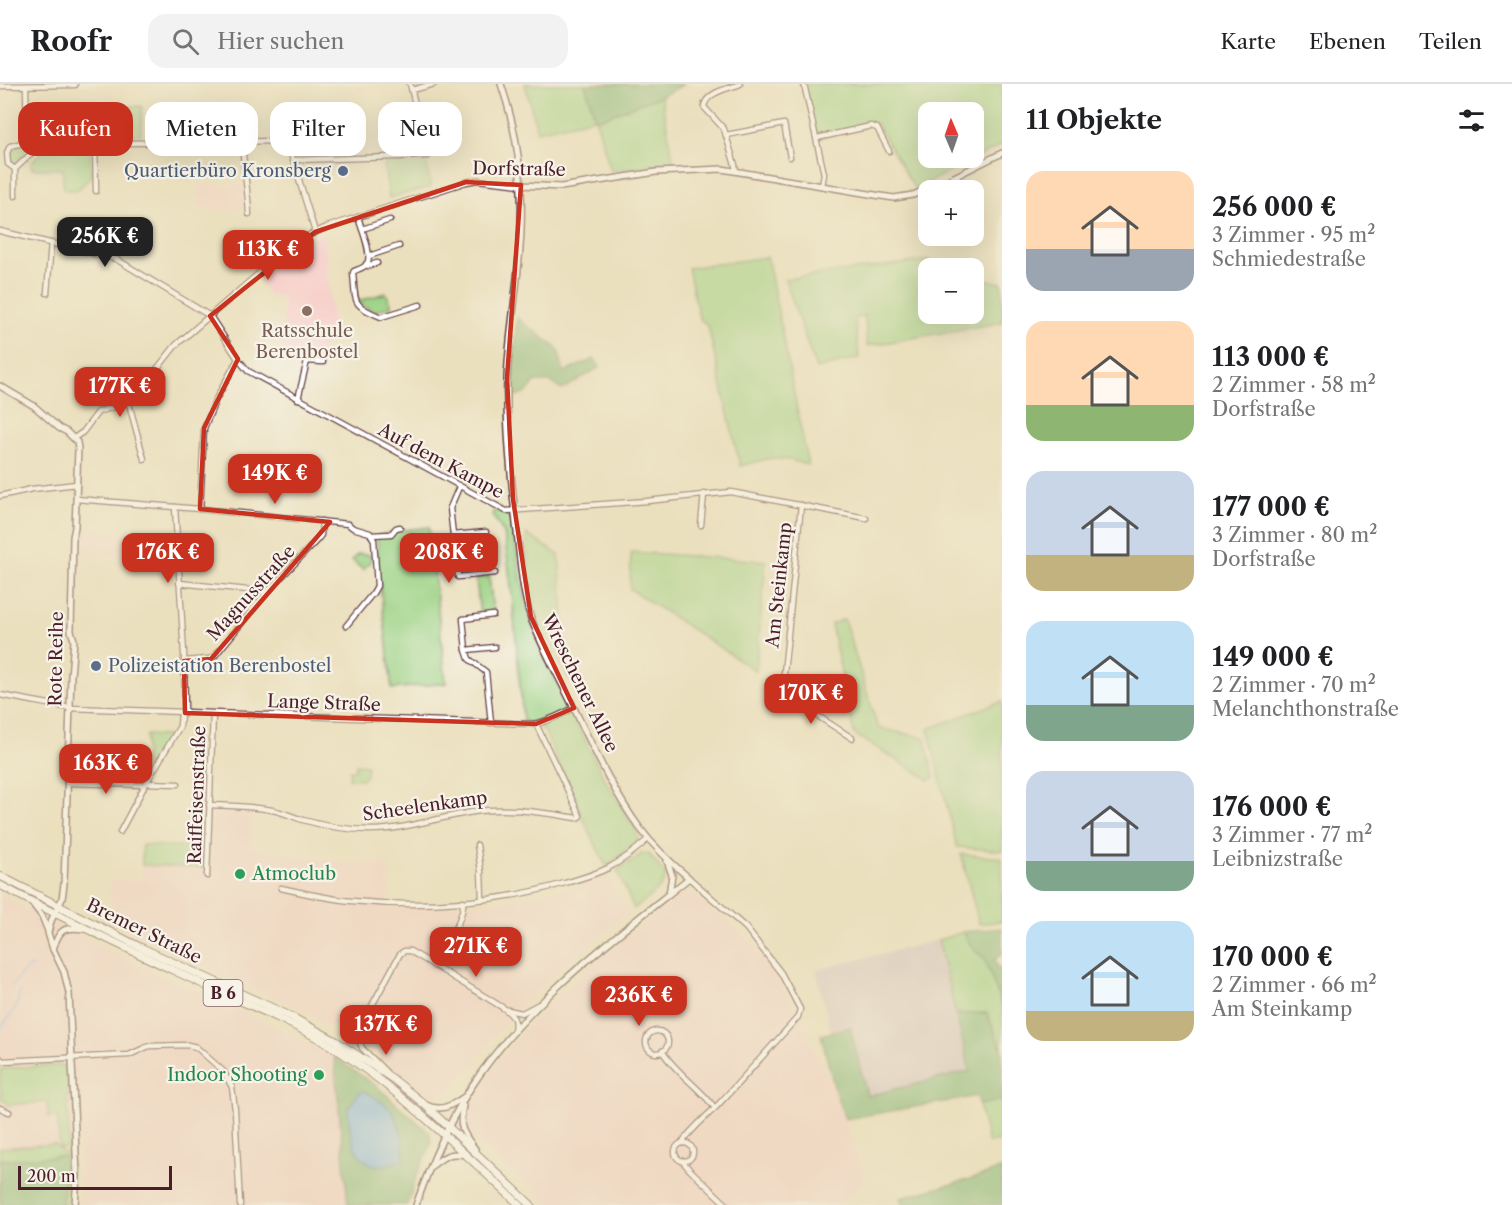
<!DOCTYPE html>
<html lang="de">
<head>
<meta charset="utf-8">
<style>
  :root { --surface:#fff; --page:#f2f2f2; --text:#202124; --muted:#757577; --line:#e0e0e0; --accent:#c8321e }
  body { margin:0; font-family:"Libre Caslon Text",serif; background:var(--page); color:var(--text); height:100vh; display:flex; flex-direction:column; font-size:22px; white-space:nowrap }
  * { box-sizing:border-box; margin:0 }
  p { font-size:20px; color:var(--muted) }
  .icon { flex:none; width:33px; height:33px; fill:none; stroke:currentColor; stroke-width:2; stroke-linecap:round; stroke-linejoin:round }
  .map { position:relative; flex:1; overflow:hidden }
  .sheet { display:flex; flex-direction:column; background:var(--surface); width:510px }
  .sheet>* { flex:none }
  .hud { position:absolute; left:18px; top:18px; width:570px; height:54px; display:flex; gap:12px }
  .needle { width:39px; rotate:358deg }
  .tools { position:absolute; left:918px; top:18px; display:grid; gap:12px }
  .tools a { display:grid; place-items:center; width:66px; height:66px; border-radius:12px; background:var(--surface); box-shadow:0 6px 24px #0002; font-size:30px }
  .scale { position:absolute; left:18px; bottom:15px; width:154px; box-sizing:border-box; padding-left:6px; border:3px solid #4a1f2b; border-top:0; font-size:16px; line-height:21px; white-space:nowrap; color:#4a1f2b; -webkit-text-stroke:4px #f7f3e8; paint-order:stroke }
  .price { position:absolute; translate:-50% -51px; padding:0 14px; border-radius:12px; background:var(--accent); color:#fff; font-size:20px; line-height:39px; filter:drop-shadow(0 2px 3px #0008) }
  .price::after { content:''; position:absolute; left:50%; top:36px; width:18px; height:14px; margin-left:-9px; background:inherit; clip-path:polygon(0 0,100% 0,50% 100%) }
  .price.current { background:#222; color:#fff }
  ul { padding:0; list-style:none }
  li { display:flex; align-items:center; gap:18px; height:150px; padding:0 24px }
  li span { display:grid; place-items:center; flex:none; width:168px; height:120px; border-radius:18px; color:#555 }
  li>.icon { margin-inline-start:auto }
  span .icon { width:72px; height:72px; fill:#fffc; stroke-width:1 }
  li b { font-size:26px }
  h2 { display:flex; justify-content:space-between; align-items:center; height:72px; padding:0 24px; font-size:26px }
  .chip { padding:0 21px; border-radius:18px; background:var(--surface); box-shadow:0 6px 24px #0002; font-size:21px; line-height:54px }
  .chip.current { background:var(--accent); color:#fff }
  header { display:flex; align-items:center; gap:36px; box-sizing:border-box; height:84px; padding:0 30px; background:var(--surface); border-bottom:2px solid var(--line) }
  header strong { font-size:28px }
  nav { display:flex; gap:33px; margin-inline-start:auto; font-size:21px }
  .search { width:420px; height:54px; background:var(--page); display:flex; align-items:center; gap:15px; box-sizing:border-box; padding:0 21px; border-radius:18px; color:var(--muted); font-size:22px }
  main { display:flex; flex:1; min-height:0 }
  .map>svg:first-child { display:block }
  .built { fill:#f7d0cb }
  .industrial { fill:#d2bec2 }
  .green { fill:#9cd386; stroke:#737958; stroke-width:1.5; fill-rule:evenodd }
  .forest { fill:#7db573; stroke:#646a4f; stroke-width:1.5 }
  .water { fill:#74b1e7; stroke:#5f6889; stroke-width:1.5 }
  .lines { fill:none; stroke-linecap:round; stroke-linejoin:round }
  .stream { stroke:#74b1e7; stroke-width:1.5 }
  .minor-casing { stroke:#623c41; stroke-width:7 }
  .tertiary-casing { stroke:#623c41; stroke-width:8 }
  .primary-casing { stroke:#623c41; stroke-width:9 }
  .minor { stroke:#fff; stroke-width:4.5 }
  .tertiary { stroke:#fff; stroke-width:5 }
  .primary { stroke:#fff; stroke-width:7 }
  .marked { fill:none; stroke:#c8321e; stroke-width:4.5; stroke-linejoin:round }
  .service-dot { fill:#5c6f8a; stroke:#f7f3e8; stroke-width:2 }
  .education-dot { fill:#8d6e63; stroke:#f7f3e8; stroke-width:2 }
  .leisure-dot { fill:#2e9e5b; stroke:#f7f3e8; stroke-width:2 }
  .labels { text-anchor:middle; stroke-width:4.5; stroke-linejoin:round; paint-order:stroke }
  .shield { fill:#f7f3e8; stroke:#7e5f64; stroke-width:1.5 }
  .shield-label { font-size:16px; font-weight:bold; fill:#4a1f2b }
  .street-label { font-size:18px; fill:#4a1f2b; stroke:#f7f3e8 }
  .service-label { font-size:18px; fill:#4e5e75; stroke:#f7f3e8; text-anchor:end }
  .education-label { font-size:18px; fill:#785e54; stroke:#f7f3e8 }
  .leisure-label { font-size:18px; fill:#27864d; stroke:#f7f3e8; text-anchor:start }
</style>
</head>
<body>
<header>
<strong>Roofr</strong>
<div class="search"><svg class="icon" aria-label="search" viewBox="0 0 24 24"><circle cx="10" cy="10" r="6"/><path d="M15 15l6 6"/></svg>Hier suchen</div>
<nav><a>Karte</a><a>Ebenen</a><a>Teilen</a></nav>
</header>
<main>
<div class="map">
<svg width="1002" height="1121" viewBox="0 0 1002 1121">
  <rect width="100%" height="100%" fill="#f7f3e8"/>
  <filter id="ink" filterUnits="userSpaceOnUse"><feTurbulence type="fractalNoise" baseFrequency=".0167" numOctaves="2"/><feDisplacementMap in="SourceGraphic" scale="12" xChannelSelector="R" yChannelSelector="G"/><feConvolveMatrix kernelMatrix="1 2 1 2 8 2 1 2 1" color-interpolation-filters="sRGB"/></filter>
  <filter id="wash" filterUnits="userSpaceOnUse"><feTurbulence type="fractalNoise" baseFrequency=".008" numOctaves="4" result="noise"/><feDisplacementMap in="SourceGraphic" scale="24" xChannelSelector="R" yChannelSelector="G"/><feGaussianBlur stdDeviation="1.35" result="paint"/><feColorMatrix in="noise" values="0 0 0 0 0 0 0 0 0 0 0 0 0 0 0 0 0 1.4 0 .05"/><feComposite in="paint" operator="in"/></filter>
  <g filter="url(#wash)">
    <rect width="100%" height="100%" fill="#ebe0be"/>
    <g class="built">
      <polygon points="198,100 244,101 244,120 238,127 199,125"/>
      <polygon points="323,150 333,243 324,253 323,275 283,272 283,212 269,212 260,195 306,159"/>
      <polygon points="81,445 138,450 138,472 80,470"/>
      <polygon points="217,724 252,726 251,763 348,779 389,779 389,823 439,822 496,818 558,806 607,790 627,831 557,887 522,921 497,949 448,1010 436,1013 429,1010 411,996 394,986 374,967 341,948 298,924 148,857 106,836 111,828 109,795 140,796 142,781 210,783 212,727"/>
      <polygon points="681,809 692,809 740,847 779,894 796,926 836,1010 865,1096 840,1121 549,1121 473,1053 466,1042 467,1024 490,985 536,933 605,869"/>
      <polygon points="0,811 165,893 310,960 334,973 348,1121 79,1121 78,1058 0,1064"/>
    </g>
    <polygon class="industrial" points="938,856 970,987 867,1012 850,944 831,948 816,886"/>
    <g class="green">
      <polygon points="525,0 585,0 595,34 537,47"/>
      <path d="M 804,0 L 1002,0 L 1002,61 L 915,105 L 876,39 L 817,54 ZM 928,28 L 974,28 L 974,74 L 928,74 Z"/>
      <polygon points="661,12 674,79 611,87 596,36"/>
      <polygon points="142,22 141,50 106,51 106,23"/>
      <polygon points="18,62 26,63 27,68 15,80 12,78 10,71 14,64"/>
      <polygon points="46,64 90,64 91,92 78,106 63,106 63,85 32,85 31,79"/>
      <polygon points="426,78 431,103 389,114 384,80"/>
      <polygon points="767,173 772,197 808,381 790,376 771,374 740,382 708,242 699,234 688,184"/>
      <polygon points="929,176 941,184 928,184 928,230 974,230 974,193 1002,199 1002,238 867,262 865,231 855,235 859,274 816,285 785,195"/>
      <polygon points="386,209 392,222 374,227 363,222 359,217"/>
      <polygon points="494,427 501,427 511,434 518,479 530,537 547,579 604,694 637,748 638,756 634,762 606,782 576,720 544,646 523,637 512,510 504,449 492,430"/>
      <polygon points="429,443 446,599 392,605 379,492 377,452 397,447"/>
      <polygon points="526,450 559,471 569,597 541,545 531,509"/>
      <polygon points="631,468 766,477 756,587 630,505"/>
      <polygon points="358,470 370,471 371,477 363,486 352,476"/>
      <polygon points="489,492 493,529 480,531 476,494"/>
      <polygon points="844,535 878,644 925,654 934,693 930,696 854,650 831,540"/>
      <polygon points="1002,617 1002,767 957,763 928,645"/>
      <polygon points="146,651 168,652 148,684 145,685"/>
      <polygon points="356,680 367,681 366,691 363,695 349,695 350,686 355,686"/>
      <polygon points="142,761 203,763 202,784 142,781"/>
      <path d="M 643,769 L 649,770 L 666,791 C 662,807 646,815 634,825 L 617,786 Z"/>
      <polygon points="961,770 1002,774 1002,837 979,840"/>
      <polygon points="963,848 985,875 1002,922 1002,966 987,929 956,930 938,856"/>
      <polygon points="62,981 67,984 69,1064 60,1065 57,1032 48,1033 47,1018 9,1021 1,1014 0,989 3,984"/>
      <polygon points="1002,1016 1002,1057 988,1059 979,1021"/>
      <polygon points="55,1060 63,1069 71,1069 71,1099 69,1121 62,1121 65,1094 65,1072 0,1076 0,1064"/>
    </g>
    <g class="forest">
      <polygon points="585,0 685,0 661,12 596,36"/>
      <polygon points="517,234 558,265 564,288 594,275 600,283 562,306 551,298 535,298 526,309 511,313"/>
      <polygon points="1002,844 1002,870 995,875 997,883 1002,886 1002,922 985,875 973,865 963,848"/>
      <polygon points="987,929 1002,966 1002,1016 979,1021 978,1012 845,1035 836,1010 821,951 850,943 867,1012 970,987 956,930"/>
      <polygon points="334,973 375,1001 430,1049 431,1060 417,1091 407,1121 348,1121"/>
      <polygon points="65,1072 62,1121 0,1121 0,1076"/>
      <polygon points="1002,1084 1002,1121 903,1121 900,1114 982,1092"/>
    </g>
    <path class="water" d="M 364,1007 C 373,1012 384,1018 391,1026 C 402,1041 403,1059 404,1076 C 396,1078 383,1083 375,1081 C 350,1075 350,1045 348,1024 L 359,1009 Z"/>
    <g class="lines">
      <g class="stream">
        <polyline points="11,902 26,885 33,882"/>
        <polyline points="0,946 17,921 20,907"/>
      </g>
    </g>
  </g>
  <g filter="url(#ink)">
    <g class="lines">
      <defs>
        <g id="minor">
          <polyline points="804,0 824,90 822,102"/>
          <polyline points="0,2 75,1"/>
          <polyline points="26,2 27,58 32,62 34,67 15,85 8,80 7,69 10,62 27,58 42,60 127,59 280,57 286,59 289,63 315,148"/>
          <polyline points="412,6 434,0"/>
          <polyline points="726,51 784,40 790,73"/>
          <polyline points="817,54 871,42 877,44 889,67"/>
          <path d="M 242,57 C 243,82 248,105 249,130"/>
          <polyline points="95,59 96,107"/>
          <polyline points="294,76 428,72 410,0"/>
          <polyline points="15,85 15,112"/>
          <path d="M 736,87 L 735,81 L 724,45 L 704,23 C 706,8 728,5 740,0"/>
          <path d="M 358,133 C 361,144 373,170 367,180 C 364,184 359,185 354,187 L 353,189 C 356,219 351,221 381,233 L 420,221"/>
          <polyline points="362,145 390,136"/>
          <polyline points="0,147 116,175 210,232 238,275 248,287 506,427 647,417 731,408 866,434"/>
          <polyline points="369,172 399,162"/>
          <polyline points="366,180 368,182 377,179"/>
          <polyline points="47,209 51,159"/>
          <polyline points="298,315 307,277 323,278"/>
          <polyline points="128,316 144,375"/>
          <polyline points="74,354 83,348 98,328 120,321 128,316 153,290 176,261 287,165 305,153 327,143 466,98 477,96 521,101"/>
          <polyline points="459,403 450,424 453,451 486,448"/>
          <polyline points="0,412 32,405 77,400"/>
          <polyline points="76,415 200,425 348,440 353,444 370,449 374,456 377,502 373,509 346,542"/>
          <polyline points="801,421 782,609 852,654"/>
          <polyline points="175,423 184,570 185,629"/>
          <polyline points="200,425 204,344 216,315 238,275"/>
          <polyline points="701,441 704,410"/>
          <polyline points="371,451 391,450 396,444 400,443"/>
          <polyline points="453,451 458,493 495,489"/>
          <polyline points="179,499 267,508"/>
          <polyline points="493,531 463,535 466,566 495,563"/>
          <polyline points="466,566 469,575 486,588 491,639"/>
          <polyline points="184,577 208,575 213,574 267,508 317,456 321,451 322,437"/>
          <path d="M 0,611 L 70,624 L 531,640 C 544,640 562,630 574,624"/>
          <polyline points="67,699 145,701"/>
          <polyline points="146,699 178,700"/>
          <path d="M 209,721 C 230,722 251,722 272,726 C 283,728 293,733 303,736 C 324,742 348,746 370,746 C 405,746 439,733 473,728 C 508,722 543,729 578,734 L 580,732 L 536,640"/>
          <polyline points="120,748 145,701 180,642 181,629"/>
          <polyline points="477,761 481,787 482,815"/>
          <polyline points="207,792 213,630"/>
          <path d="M 281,804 C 304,809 328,815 352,817 C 422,824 497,819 565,799 C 579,795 594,791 608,784 C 622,777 636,766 648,755"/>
          <path d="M 434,882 C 443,865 465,835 463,817"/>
          <polyline points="508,926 522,929 539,920"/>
          <circle cx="657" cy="958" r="11"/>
          <path d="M 662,967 C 676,989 699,1003 715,1024"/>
          <polyline points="0,974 2,977 129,971 149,962 188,961 196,963 223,987 232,1003 235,1026 240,1121"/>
          <path d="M 386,988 L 362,964 L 358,953 L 362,940 L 400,870 L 404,867 L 410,867 L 427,877 L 505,925 C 515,934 516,935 514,948"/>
          <polyline points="0,1024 9,1028"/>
          <circle cx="684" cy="1068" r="9"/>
          <path d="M 682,1059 C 691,1045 705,1034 717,1022 C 744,993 771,963 798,933 L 800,925 L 781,889 L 746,844 L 689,794"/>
          <polyline points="682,1077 690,1086 727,1121"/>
        </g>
        <g id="tertiary">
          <polyline points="521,101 561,103 656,88 722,85 881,112 894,114 913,111 940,100 1002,69"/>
          <polyline points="0,302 34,322 59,344 67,348 77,358 78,365 75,443 73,453 71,547 74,556 71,592 64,800 62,815 51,837 48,849 53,865 64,888 69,909 77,1092 75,1121"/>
          <polyline points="667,777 672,791 669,810"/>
          <polyline points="32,819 42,832 48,847"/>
          <path d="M 53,865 C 59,846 63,842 84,845"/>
          <path d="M 426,1021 C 441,1028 451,1022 464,1013"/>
          <path d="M 463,1022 C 458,1043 463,1049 475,1065"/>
          <path d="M 433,1081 C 444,1072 450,1068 465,1071"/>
          <path d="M 416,1121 C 430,1081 447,1041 470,1005 C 526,918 609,858 689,794 C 671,779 653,762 639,743 C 613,708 591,659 572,620 C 558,591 542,563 531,534 C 521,504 520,471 516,440 C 511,392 506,344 507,296 C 509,246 519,196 521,147 C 523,94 518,50 501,0"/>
        </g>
        <g id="primary">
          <polyline points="0,792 140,863 290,932 336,957 393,995 424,1020 531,1121"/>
          <path d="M 0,801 C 69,838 139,870 209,903 C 252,922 296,940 336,965 C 404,1009 461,1067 520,1121"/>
        </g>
      </defs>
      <use href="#minor" class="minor-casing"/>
      <use href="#tertiary" class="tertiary-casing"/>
      <use href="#primary" class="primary-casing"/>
      <use href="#minor" class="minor"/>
      <use href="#tertiary" class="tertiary"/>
      <use href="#primary" class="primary"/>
    </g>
  </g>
  <path d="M0 0H1002V1121H0ZM 466,98 L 521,101 L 507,294 L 513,415 L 531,533 L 574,624 L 536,640 L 185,629 L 184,577 L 211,575 L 330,438 L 200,425 L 204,344 L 238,275 L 210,232 L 315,148 Z" fill="#ebe0be" fill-opacity=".55" fill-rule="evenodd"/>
  <path class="marked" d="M 466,98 L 521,101 L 507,294 L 513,415 L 531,533 L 574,624 L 536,640 L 185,629 L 184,577 L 211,575 L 330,438 L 200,425 L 204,344 L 238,275 L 210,232 L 315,148 Z"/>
  <g class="service-dot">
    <circle cx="343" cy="87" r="6"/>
    <circle cx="96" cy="582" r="6"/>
  </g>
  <circle class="education-dot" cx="307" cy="227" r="6"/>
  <g class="leisure-dot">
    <circle cx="240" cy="790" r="6"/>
    <circle cx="319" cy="991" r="6"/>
  </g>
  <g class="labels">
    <rect class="shield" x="203.5" y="896" width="39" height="26" rx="4.5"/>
    <g class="shield-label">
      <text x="223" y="915">B 6</text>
    </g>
    <g class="street-label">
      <text transform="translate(519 85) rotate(1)" y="6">Dorfstraße</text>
      <text transform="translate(441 377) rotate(28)" y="6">Auf dem Kampe</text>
      <text transform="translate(779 501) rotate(-84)" y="6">Am Steinkamp</text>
      <text transform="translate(251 509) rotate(-48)" y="6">Magnusstraße</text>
      <text transform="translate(56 575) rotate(-89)" y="6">Rote Reihe</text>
      <text transform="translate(580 599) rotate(64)" y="6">Wreschener Allee</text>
      <text transform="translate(324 619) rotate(2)" y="6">Lange Straße</text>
      <text transform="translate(197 711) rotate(-88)" y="6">Raiffeisenstraße</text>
      <text transform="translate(425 722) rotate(-8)" y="6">Scheelenkamp</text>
      <text transform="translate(144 847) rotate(26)" y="6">Bremer Straße</text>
    </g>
    <g class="service-label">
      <text x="331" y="93">Quartierbüro Kronsberg</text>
      <text x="108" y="588" text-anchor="start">Polizeistation Berenbostel</text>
    </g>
    <g class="education-label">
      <text x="307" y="253">Ratsschule<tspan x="307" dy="21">Berenbostel</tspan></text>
    </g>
    <g class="leisure-label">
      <text x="252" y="796">Atmoclub</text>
      <text x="307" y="997" text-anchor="end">Indoor Shooting</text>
    </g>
  </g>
</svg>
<div class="tools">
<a><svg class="needle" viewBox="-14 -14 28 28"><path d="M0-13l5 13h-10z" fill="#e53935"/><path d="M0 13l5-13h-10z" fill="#757577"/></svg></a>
<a>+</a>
<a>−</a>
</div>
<div class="scale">200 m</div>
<b class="price current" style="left:105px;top:184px">256K €</b>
<b class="price" style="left:268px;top:197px">113K €</b>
<b class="price" style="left:120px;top:334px">177K €</b>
<b class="price" style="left:275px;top:421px">149K €</b>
<b class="price" style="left:168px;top:500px">176K €</b>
<b class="price" style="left:449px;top:500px">208K €</b>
<b class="price" style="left:811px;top:641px">170K €</b>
<b class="price" style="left:106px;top:711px">163K €</b>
<b class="price" style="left:476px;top:894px">271K €</b>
<b class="price" style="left:639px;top:943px">236K €</b>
<b class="price" style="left:386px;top:972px">137K €</b>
<div class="hud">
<a class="chip current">Kaufen</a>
<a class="chip">Mieten</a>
<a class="chip">Filter</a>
<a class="chip">Neu</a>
</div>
</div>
<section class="sheet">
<h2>11 Objekte<svg class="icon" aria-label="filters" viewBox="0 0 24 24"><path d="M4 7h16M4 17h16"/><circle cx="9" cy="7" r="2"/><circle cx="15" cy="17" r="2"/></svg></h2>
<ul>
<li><span style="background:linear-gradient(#ffd9b3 65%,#9aa5b1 0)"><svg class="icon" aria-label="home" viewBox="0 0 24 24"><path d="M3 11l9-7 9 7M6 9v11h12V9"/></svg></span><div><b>256 000 €</b><p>3 Zimmer · 95 m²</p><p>Schmiedestraße</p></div></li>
<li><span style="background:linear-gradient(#ffd9b3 70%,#8fb573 0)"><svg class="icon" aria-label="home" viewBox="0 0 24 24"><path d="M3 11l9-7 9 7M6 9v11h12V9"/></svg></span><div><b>113 000 €</b><p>2 Zimmer · 58 m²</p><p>Dorfstraße</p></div></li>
<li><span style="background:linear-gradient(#c9d6e8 70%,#c2b280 0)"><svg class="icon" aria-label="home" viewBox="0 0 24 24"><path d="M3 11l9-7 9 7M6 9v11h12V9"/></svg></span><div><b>177 000 €</b><p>3 Zimmer · 80 m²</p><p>Dorfstraße</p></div></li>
<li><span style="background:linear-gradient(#bfe0f5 70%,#7fa58c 0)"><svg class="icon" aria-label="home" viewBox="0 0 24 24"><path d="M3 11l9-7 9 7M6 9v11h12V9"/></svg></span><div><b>149 000 €</b><p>2 Zimmer · 70 m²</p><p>Melanchthonstraße</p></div></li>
<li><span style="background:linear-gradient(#c9d6e8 75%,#7fa58c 0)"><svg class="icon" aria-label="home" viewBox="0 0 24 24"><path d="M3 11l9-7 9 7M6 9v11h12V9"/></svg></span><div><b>176 000 €</b><p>3 Zimmer · 77 m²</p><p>Leibnizstraße</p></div></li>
<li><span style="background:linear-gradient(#bfe0f5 75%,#c2b280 0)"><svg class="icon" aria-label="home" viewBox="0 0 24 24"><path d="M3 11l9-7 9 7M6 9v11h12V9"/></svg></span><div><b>170 000 €</b><p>2 Zimmer · 66 m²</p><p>Am Steinkamp</p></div></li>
</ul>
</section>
</main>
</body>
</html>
